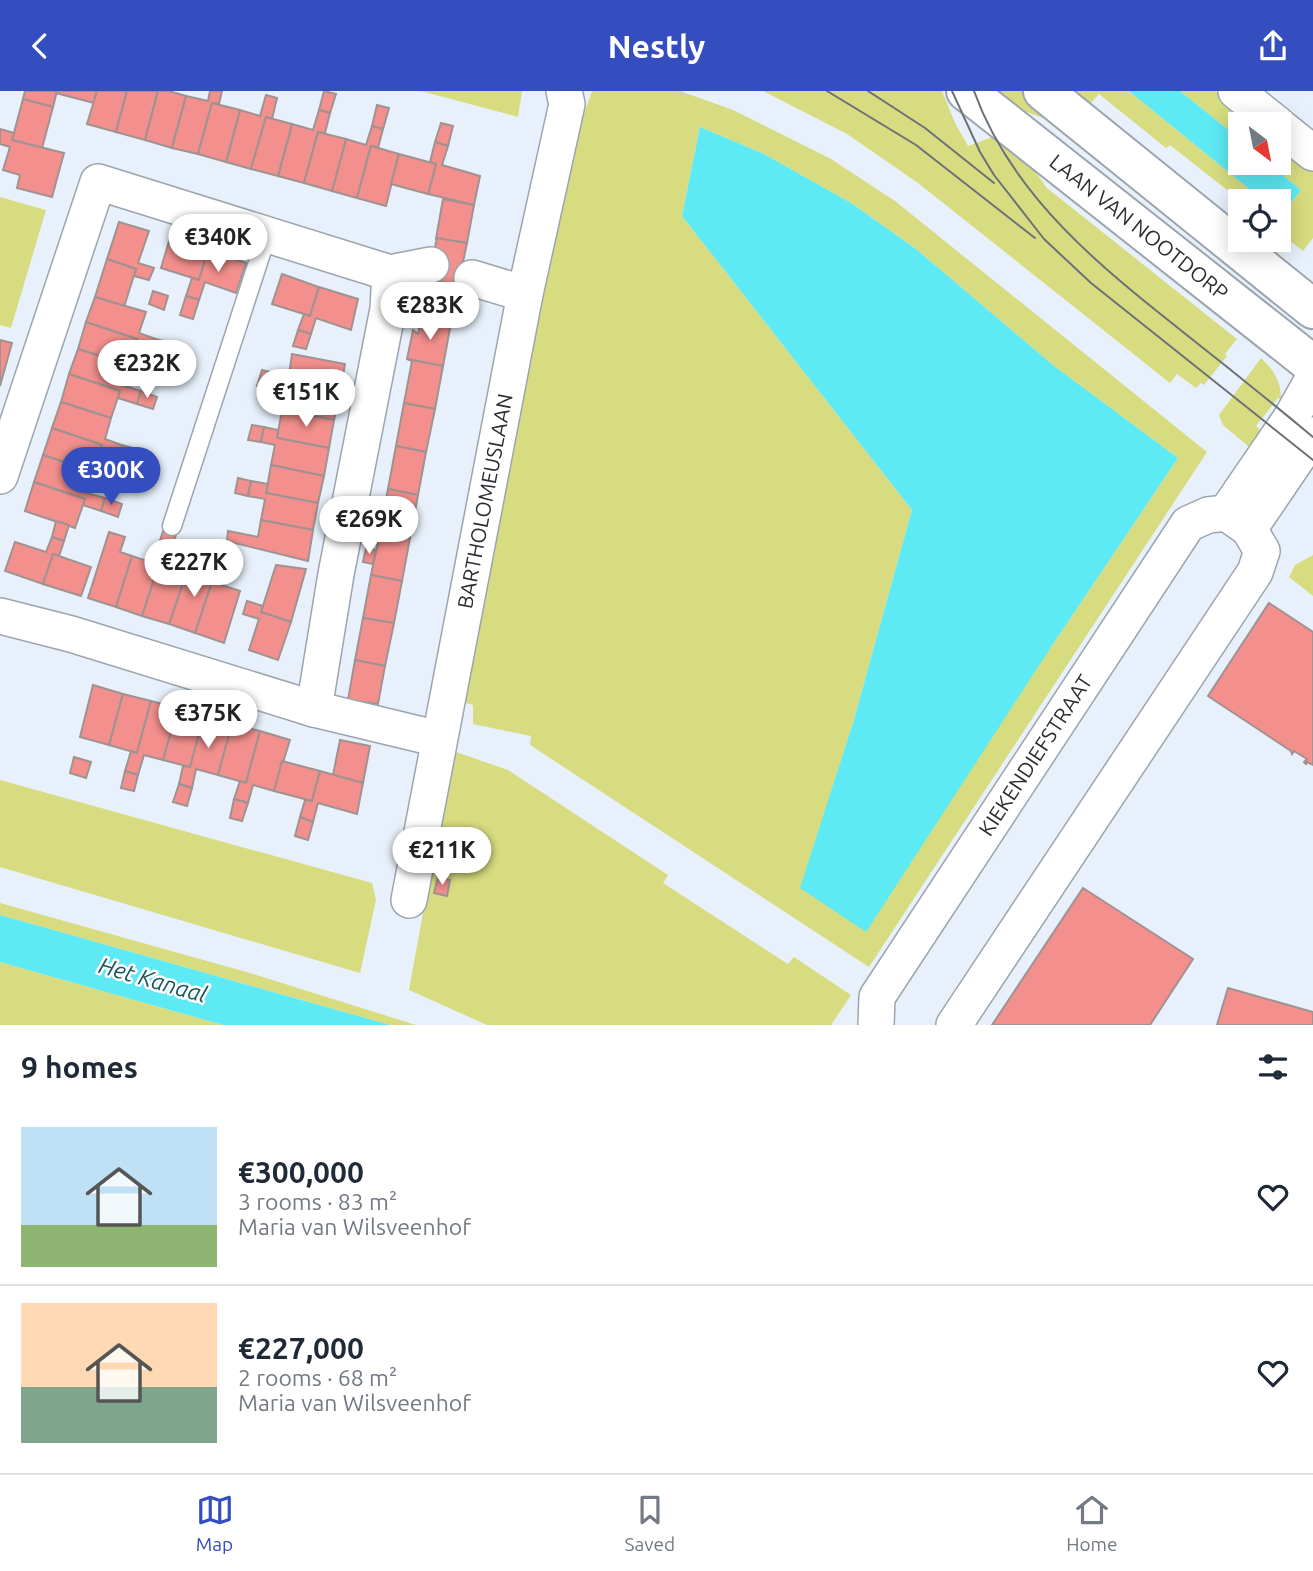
<!DOCTYPE html>
<html lang="en">
<head>
<meta charset="utf-8">
<style>
  :root { --surface:#fff; --page:#f2f2f3; --text:#1f2937; --muted:#747a83; --line:#e0e1e3; --accent:#344dbf }
  body { margin:0; font-family:Ubuntu,sans-serif; background:var(--page); color:var(--text); height:100vh; display:flex; flex-direction:column; font-size:26px; white-space:nowrap }
  * { box-sizing:border-box; margin:0 }
  p { font-size:23px; color:var(--muted) }
  .icon { flex:none; width:38px; height:38px; fill:none; stroke:currentColor; stroke-width:2; stroke-linecap:round; stroke-linejoin:round }
  .map { position:relative; height:934px; overflow:hidden }
  .drawer { display:flex; flex-direction:column; background:var(--surface); flex:1 }
  .drawer>* { flex:none }
  .needle { width:46px; rotate:148deg }
  .fabs { position:absolute; left:1228px; top:21px; display:grid; gap:14px }
  .fabs a { display:grid; place-items:center; width:63px; height:63px; border-radius:0px; background:var(--surface); box-shadow:0 4px 18px #0003; font-size:35px }
  .price { position:absolute; translate:-50% -60px; padding:0 16px; border-radius:24px; background:#fff; color:#222; font-size:23px; line-height:46px; filter:drop-shadow(0 2px 4px #0008) }
  .price::after { content:''; position:absolute; left:50%; top:42px; width:21px; height:16px; margin-left:-10px; background:inherit; clip-path:polygon(0 0,100% 0,50% 100%) }
  .price.selected { background:var(--accent); color:#fff }
  ul { padding:0; list-style:none }
  li { display:flex; align-items:center; gap:21px; height:175px; padding:0 21px }
  li+li { border-top:2px solid var(--line) }
  li span { display:grid; place-items:center; flex:none; width:196px; height:140px; border-radius:0px; color:#555 }
  li>.icon { margin-inline-start:auto }
  span .icon { width:84px; height:84px; fill:#fffc; stroke-width:1 }
  li b { font-size:30px }
  h2 { display:flex; justify-content:space-between; align-items:center; height:84px; padding:0 21px; font-size:30px }
  header { display:flex; justify-content:space-between; align-items:center; height:91px; padding:0 21px; background:var(--accent); color:#fff; font-size:32px; font-weight:600 }
  .tab-bar { display:flex; justify-content:space-around; align-items:center; height:98px; border-top:2px solid var(--line); background:var(--surface); font-size:19px; color:var(--muted) }
  .tab-bar a { display:grid; justify-items:center; gap:4px }
  .tab-bar .selected { color:var(--accent) }
  .map>svg:first-child { display:block }
  .green { fill:#d7dc80; fill-rule:evenodd }
  .water { fill:#5deaf4 }
  .building { fill:#f3908d; stroke:#a09291; stroke-width:2 }
  .lines { fill:none; stroke-linecap:round; stroke-linejoin:round }
  .service-casing { stroke:#9ca5ae; stroke-width:21 }
  .minor-casing { stroke:#9ca5ae; stroke-width:38 }
  .tertiary-casing { stroke:#9ca5ae; stroke-width:42 }
  .service { stroke:#fff; stroke-width:18 }
  .minor { stroke:#fff; stroke-width:35 }
  .tertiary { stroke:#fff; stroke-width:38 }
  .tram { stroke:#6c7177; stroke-width:2 }
  .labels { text-anchor:middle; stroke-width:5; stroke-linejoin:round; paint-order:stroke }
  .street-label { font-size:21px; fill:#2a2d31; stroke:#fbfdff }
  .water-label { font-size:23px; font-style:italic; fill:#195559; stroke:#fbfdff }
</style>
</head>
<body>
<header><svg class="icon" aria-label="back" viewBox="0 0 24 24"><path d="M15 5l-7 7 7 7"/></svg>Nestly<svg class="icon" aria-label="share" viewBox="0 0 24 24"><path d="M12 15V3M7 8l5-5 5 5M5 13v7h14v-7"/></svg></header>
<div class="map">
<svg width="1313" height="934" viewBox="0 0 1313 934">
  <rect width="100%" height="100%" fill="#e8f1fb"/>
  <g class="green">
    <polygon points="421,0 522,0 518,26"/>
    <path d="M 592,0 L 680,0 L 733,19 L 831,68 L 895,110 L 1207,361 L 869,876 L 530,654 L 531,645 L 473,633 L 473,614 L 462,611 L 563,82 ZM 700,36 L 764,63 L 851,112 L 916,158 L 1054,275 L 1178,367 L 1051,556 L 801,797 L 853,632 L 912,419 L 682,125 Z"/>
    <polygon points="763,0 942,0 955,32 968,55 1003,42 1021,61 1047,97 1237,248 1225,263 1227,265 1204,294 1201,292 1196,297 1177,283 1170,292 918,92 847,43"/>
    <polygon points="985,0 1026,0 1275,199 1269,208 1043,27 987,6"/>
    <polygon points="1054,0 1129,0 1264,110 1241,110 1170,54 1166,57 1099,3 1089,14"/>
    <polygon points="1180,0 1215,0 1257,33 1241,33 1241,49"/>
    <polygon points="1279,51 1313,78 1313,147 1303,160 1279,141 1279,123 1281,124 1301,99 1268,72 1279,72"/>
    <polygon points="0,106 46,119 11,237 0,234"/>
    <path d="M 1261,267 C 1274,279 1281,290 1281,308 L 1278,307 L 1256,335 L 1265,343 L 1255,361 L 1223,334 L 1219,324 Z"/>
    <polygon points="1313,464 1313,505 1289,486 1295,474"/>
    <polygon points="456,661 508,679 668,784 663,792 788,873 794,866 851,904 831,934 487,934 409,899 451,667"/>
    <polygon points="0,689 372,792 376,809 360,882 0,776"/>
    <polygon points="0,812 250,882 416,934 390,934 0,824"/>
    <polygon points="0,871 223,934 0,934"/>
  </g>
  <g class="water">
    <polygon points="1129,0 1180,0 1241,49 1241,72 1268,72 1301,99 1281,124 1279,110 1264,110"/>
    <polygon points="700,36 764,63 851,112 916,158 1054,275 1178,367 1051,556 866,841 800,797 853,632 912,419 682,125"/>
    <polygon points="0,824 390,934 223,934 0,871"/>
  </g>
  <g class="building">
    <polygon points="25,0 57,0 53,16 23,8"/>
    <polygon points="57,0 97,0 94,12 56,2"/>
    <polygon points="97,0 127,0 116,41 87,33"/>
    <polygon points="127,0 158,0 145,49 116,41"/>
    <polygon points="158,0 169,0 186,5 172,57 145,49"/>
    <polygon points="210,0 222,0 219,13 212,12 198,63 172,57 186,5 208,10"/>
    <polygon points="324,0 336,3 330,22 319,19"/>
    <polygon points="266,4 277,7 272,28 266,26 251,78 226,71 240,19 260,25"/>
    <polygon points="23,8 53,16 42,57 12,49"/>
    <polygon points="212,12 240,19 226,71 198,63"/>
    <polygon points="377,14 389,17 383,38 372,35"/>
    <polygon points="319,19 330,22 325,42 318,41 304,92 278,85 292,33 313,39"/>
    <polygon points="266,26 292,33 278,85 251,78"/>
    <polygon points="441,32 453,35 448,55 435,51"/>
    <polygon points="372,35 383,38 378,57 371,55 357,107 332,100 346,48 366,54"/>
    <polygon points="0,38 14,42 12,49 64,62 52,106 17,97 20,84 3,79 10,56 0,53"/>
    <polygon points="318,41 346,48 332,100 304,92"/>
    <polygon points="435,51 448,55 442,74 480,85 474,114 428,103 436,73 430,71"/>
    <polygon points="371,55 399,63 386,115 357,107"/>
    <polygon points="399,63 436,73 428,103 391,93"/>
    <polygon points="443,108 474,114 467,152 436,148"/>
    <polygon points="119,131 149,140 138,172 154,177 149,189 134,185 136,178 107,168"/>
    <polygon points="170,147 208,159 199,189 161,177"/>
    <polygon points="437,147 467,152 458,195 428,188"/>
    <polygon points="208,159 246,172 236,202 205,191 199,209 186,205 192,187 199,189"/>
    <polygon points="107,168 136,178 124,216 95,206"/>
    <polygon points="282,183 319,196 310,225 272,213"/>
    <polygon points="428,188 458,195 451,232 421,226"/>
    <polygon points="319,196 358,208 351,239 316,227 311,243 298,239 304,223 310,225"/>
    <polygon points="153,200 168,205 164,219 149,213"/>
    <polygon points="186,205 199,209 193,228 180,224"/>
    <polygon points="95,206 146,221 139,242 156,248 152,260 135,254 137,248 86,231"/>
    <polygon points="421,226 451,232 443,275 407,268 413,239 418,243"/>
    <polygon points="86,231 137,248 129,274 78,258"/>
    <polygon points="298,239 311,243 306,258 293,255"/>
    <polygon points="156,248 174,253 170,266 152,260"/>
    <polygon points="0,249 12,252 0,295"/>
    <polygon points="78,258 129,274 122,294 141,300 137,313 118,307 120,300 69,283"/>
    <polygon points="292,263 345,273 340,302 287,292 285,301 271,298 274,282 289,284"/>
    <polygon points="407,268 443,275 435,318 404,312 412,270"/>
    <polygon points="262,279 274,282 271,298 257,295"/>
    <polygon points="69,283 120,300 111,327 61,311"/>
    <polygon points="287,292 340,302 334,329 282,319"/>
    <polygon points="141,300 157,306 153,318 137,313"/>
    <polygon points="61,311 111,327 105,348 122,354 118,367 100,361 102,354 52,337"/>
    <polygon points="404,312 435,318 426,361 396,355"/>
    <polygon points="282,319 334,329 329,357 277,347"/>
    <polygon points="252,334 264,336 261,351 248,349"/>
    <polygon points="264,336 278,339 277,347 329,357 324,385 271,374 275,354 261,351"/>
    <polygon points="52,337 102,354 94,381 43,364"/>
    <polygon points="122,354 140,359 135,372 118,367"/>
    <polygon points="396,355 426,361 418,404 388,398"/>
    <polygon points="43,364 94,381 87,402 105,407 101,420 83,414 85,408 34,391"/>
    <polygon points="271,374 324,385 318,412 266,402"/>
    <polygon points="238,387 251,390 248,405 235,402"/>
    <polygon points="251,390 268,393 266,402 318,412 313,439 261,429 265,408 248,405"/>
    <polygon points="34,391 85,408 75,437 25,420"/>
    <polygon points="388,398 418,404 410,447 380,441"/>
    <polygon points="105,407 122,413 118,426 101,420"/>
    <polygon points="261,429 313,439 308,470 227,450 228,440 258,446"/>
    <polygon points="56,430 69,434 64,450 52,446"/>
    <polygon points="163,440 176,444 170,463 157,459"/>
    <polygon points="109,441 125,446 120,461 132,465 116,516 88,507"/>
    <polygon points="380,441 410,447 402,490 371,484"/>
    <polygon points="52,446 64,450 59,465 53,463 43,493 5,480 15,451 46,461"/>
    <polygon points="215,457 229,461 224,478 209,473"/>
    <polygon points="366,457 376,459 373,473 363,471"/>
    <polygon points="157,459 170,463 166,476 159,474 142,525 116,516 132,465 153,472"/>
    <polygon points="53,463 91,476 81,505 43,493"/>
    <polygon points="209,473 224,478 219,494 212,491 195,542 169,533 186,483 204,489"/>
    <polygon points="159,474 186,483 169,533 142,525"/>
    <polygon points="276,474 306,478 291,531 261,521"/>
    <polygon points="371,484 402,490 394,532 363,527"/>
    <polygon points="212,491 240,500 224,552 195,542"/>
    <polygon points="247,510 263,515 261,521 291,531 278,569 249,559 259,528 243,523"/>
    <polygon points="1269,512 1313,541 1313,674 1307,671 1306,673 1304,671 1307,668 1294,660 1292,663 1291,660 1208,605"/>
    <polygon points="363,527 394,532 385,575 355,569"/>
    <polygon points="355,569 385,575 378,613 348,609"/>
    <polygon points="93,594 123,603 109,654 80,646"/>
    <polygon points="123,603 151,610 137,662 109,654"/>
    <polygon points="151,610 178,617 163,669 144,664 138,684 125,680 131,660 137,662"/>
    <polygon points="178,617 204,625 190,676 163,669"/>
    <polygon points="204,625 232,633 218,684 196,678 192,697 179,693 183,675 190,676"/>
    <polygon points="232,633 260,640 246,692 218,684"/>
    <polygon points="260,640 290,649 274,700 253,694 248,712 234,708 240,690 246,692"/>
    <polygon points="340,649 370,655 363,692 333,684"/>
    <polygon points="74,666 91,671 86,687 70,682"/>
    <polygon points="282,670 320,680 312,710 274,700"/>
    <polygon points="125,680 138,684 134,700 121,697"/>
    <polygon points="320,680 363,692 357,723 318,712 313,731 300,726 305,709 312,710"/>
    <polygon points="179,693 192,697 187,715 173,711"/>
    <polygon points="234,708 248,712 242,730 230,727"/>
    <polygon points="300,726 313,731 308,749 295,745"/>
    <polygon points="438,786 450,789 447,805 434,802"/>
    <polygon points="1083,797 1193,868 1150,934 992,934"/>
    <polygon points="1228,897 1313,921 1313,934 1217,934"/>
  </g>
  <g class="lines">
    <defs>
      <polyline id="service" points="172,435 267,144"/>
      <g id="minor">
        <polyline points="1236,0 1277,33"/>
        <polyline points="1279,35 1313,62"/>
        <polyline points="472,187 525,203"/>
        <polyline points="0,385 98,91 390,182 431,174"/>
        <polyline points="1226,422 1291,327 1313,288"/>
        <polyline points="1249,438 1313,344"/>
        <polyline points="0,525 71,543 314,618 439,648"/>
        <polyline points="314,618 336,483 388,218 390,182"/>
        <path id="s1" d="M 409,809 L 525,203 L 567,13 L 564,0"/>
        <path id="s2" d="M 876,934 L 877,906 L 1188,433 L 1208,424 L 1226,422 L 1249,438 L 1262,460 L 1255,481 L 954,934"/>
      </g>
      <g id="tertiary">
        <path id="s3" d="M 966,0 L 1313,274"/>
        <polyline points="1043,0 1313,218"/>
      </g>
    </defs>
    <use href="#service" class="service-casing"/>
    <use href="#minor" class="minor-casing"/>
    <use href="#tertiary" class="tertiary-casing"/>
    <use href="#service" class="service"/>
    <use href="#minor" class="minor"/>
    <use href="#tertiary" class="tertiary"/>
    <g class="tram">
      <polyline points="827,0 916,54 1035,147"/>
      <polyline points="868,0 925,37 994,92"/>
      <polyline points="952,0 980,61 994,84 1044,148 1091,192 1313,369"/>
      <path d="M 974,0 C 1012,106 1103,178 1188,245 C 1230,278 1272,312 1313,346"/>
    </g>
  </g>
  <g class="labels">
    <g class="street-label">
      <text dy="7" stroke="none"><textPath href="#s3" startOffset="220">LAAN VAN NOOTDORP</textPath></text>
      <text dy="7" stroke="none"><textPath href="#s1" startOffset="406">BARTHOLOMEUSLAAN</textPath></text>
      <text dy="7" stroke="none"><textPath href="#s2" startOffset="317">KIEKENDIEFSTRAAT</textPath></text>
    </g>
    <g class="water-label">
      <text transform="translate(153 889) rotate(16)" y="8">Het Kanaal</text>
    </g>
  </g>
</svg>
<div class="fabs">
<a><svg class="needle" viewBox="-14 -14 28 28"><path d="M0-13l5 13h-10z" fill="#e53935"/><path d="M0 13l5-13h-10z" fill="#747a83"/></svg></a>
<a><svg class="icon" aria-label="locate" viewBox="0 0 24 24"><circle cx="12" cy="12" r="6"/><path d="M12 2v4M12 18v4M2 12h4M18 12h4"/></svg></a>
</div>
<b class="price" style="left:218px;top:183px">€340K</b>
<b class="price" style="left:430px;top:251px">€283K</b>
<b class="price" style="left:147px;top:309px">€232K</b>
<b class="price" style="left:306px;top:338px">€151K</b>
<b class="price selected" style="left:111px;top:416px">€300K</b>
<b class="price" style="left:369px;top:465px">€269K</b>
<b class="price" style="left:194px;top:508px">€227K</b>
<b class="price" style="left:208px;top:659px">€375K</b>
<b class="price" style="left:442px;top:796px">€211K</b>
</div>
<section class="drawer">
<h2>9 homes<svg class="icon" aria-label="filters" viewBox="0 0 24 24"><path d="M4 7h16M4 17h16"/><circle cx="9" cy="7" r="2"/><circle cx="15" cy="17" r="2"/></svg></h2>
<ul>
<li><span style="background:linear-gradient(#bfe0f5 70%,#8fb573 0)"><svg class="icon" aria-label="home" viewBox="0 0 24 24"><path d="M3 11l9-7 9 7M6 9v11h12V9"/></svg></span><div><b>€300,000</b><p>3 rooms · 83 m²</p><p>Maria van Wilsveenhof</p></div><svg class="icon" aria-label="heart" viewBox="0 0 24 24"><path d="M12 20l-8-8c-3-5 5-10 8-4 3-6 11-1 8 4z"/></svg></li>
<li><span style="background:linear-gradient(#ffd9b3 60%,#7fa58c 0)"><svg class="icon" aria-label="home" viewBox="0 0 24 24"><path d="M3 11l9-7 9 7M6 9v11h12V9"/></svg></span><div><b>€227,000</b><p>2 rooms · 68 m²</p><p>Maria van Wilsveenhof</p></div><svg class="icon" aria-label="heart" viewBox="0 0 24 24"><path d="M12 20l-8-8c-3-5 5-10 8-4 3-6 11-1 8 4z"/></svg></li>
</ul>
</section>
<nav class="tab-bar">
<a class="selected"><svg class="icon" aria-label="map" viewBox="0 0 24 24"><path d="M3 6l6-2 6 2 6-2v14l-6 2-6-2-6 2zM9 4v14M15 6v14"/></svg>Map</a>
<a><svg class="icon" aria-label="saved" viewBox="0 0 24 24"><path d="M7 4h10v16l-5-4-5 4z"/></svg>Saved</a>
<a><svg class="icon" aria-label="home" viewBox="0 0 24 24"><path d="M3 11l9-7 9 7M6 9v11h12V9"/></svg>Home</a>
</nav>
</body>
</html>
